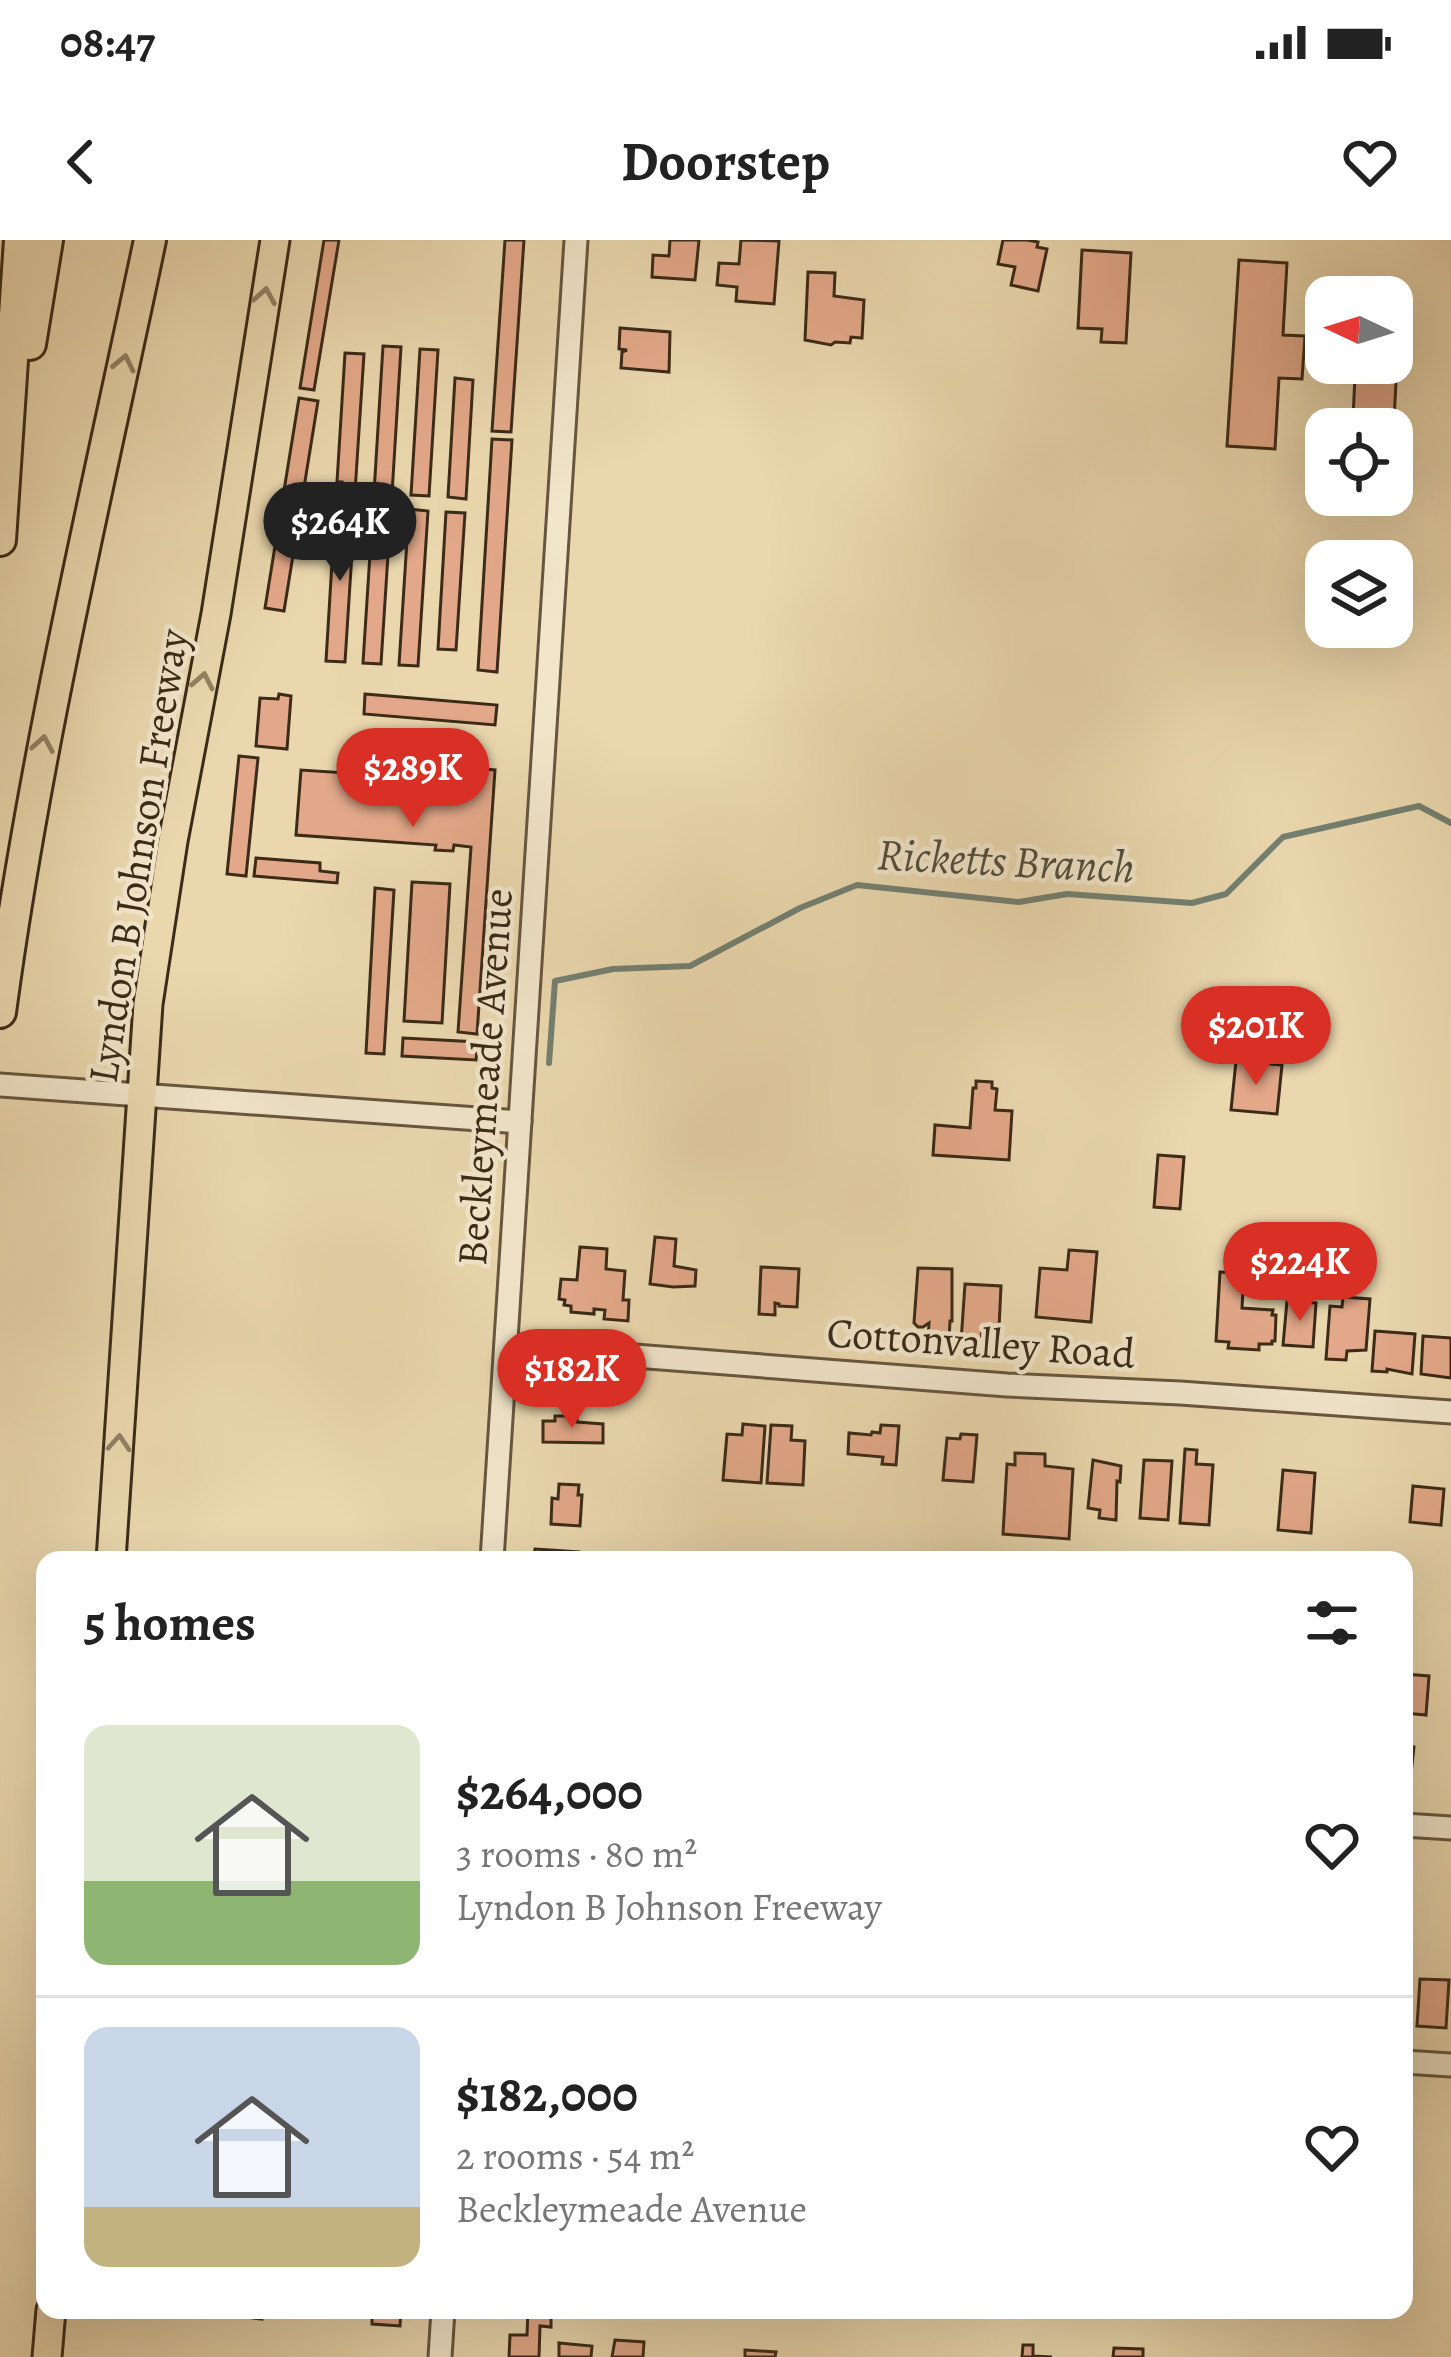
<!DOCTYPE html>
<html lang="en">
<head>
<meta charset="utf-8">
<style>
  :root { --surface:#fff; --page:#f2f2f2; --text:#222; --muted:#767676; --line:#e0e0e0; --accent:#d93025 }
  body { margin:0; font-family:Alegreya,serif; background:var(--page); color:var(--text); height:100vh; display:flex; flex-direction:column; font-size:45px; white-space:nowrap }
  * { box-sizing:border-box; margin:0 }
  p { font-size:39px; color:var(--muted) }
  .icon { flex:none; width:66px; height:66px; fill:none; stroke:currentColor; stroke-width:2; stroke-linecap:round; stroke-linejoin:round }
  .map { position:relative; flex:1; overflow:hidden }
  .drawer { position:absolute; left:36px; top:1311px; width:1377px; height:768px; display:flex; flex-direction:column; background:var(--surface); border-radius:24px; box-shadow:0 12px 48px #0002 }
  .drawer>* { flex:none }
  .needle { width:78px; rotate:274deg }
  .buttons { position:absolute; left:1305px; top:36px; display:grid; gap:24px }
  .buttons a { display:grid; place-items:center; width:108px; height:108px; border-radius:24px; background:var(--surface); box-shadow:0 12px 48px #0002; font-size:60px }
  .price { position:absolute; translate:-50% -102px; padding:0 27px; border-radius:42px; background:var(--accent); color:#fff; font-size:39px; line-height:78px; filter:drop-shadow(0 3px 6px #0008) }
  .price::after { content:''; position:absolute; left:50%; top:72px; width:36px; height:27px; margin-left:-18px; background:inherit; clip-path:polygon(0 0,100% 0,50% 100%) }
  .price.active { background:#222; color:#fff }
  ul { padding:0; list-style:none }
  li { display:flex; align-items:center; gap:36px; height:300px; padding:0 48px }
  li+li { border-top:3px solid var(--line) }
  li span { display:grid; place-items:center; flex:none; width:336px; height:240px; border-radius:24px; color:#555 }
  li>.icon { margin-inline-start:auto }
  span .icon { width:144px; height:144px; fill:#fffc; stroke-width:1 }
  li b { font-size:51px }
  h2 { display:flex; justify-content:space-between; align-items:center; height:144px; padding:0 48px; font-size:51px }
  .status { display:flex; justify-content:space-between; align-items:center; height:84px; padding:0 60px; background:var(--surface); direction:ltr }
  .status svg { height:33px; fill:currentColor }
  header { display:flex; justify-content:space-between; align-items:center; height:156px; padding:0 48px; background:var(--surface); font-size:54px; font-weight:700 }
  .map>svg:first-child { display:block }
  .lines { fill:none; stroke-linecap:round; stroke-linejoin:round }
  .stream { stroke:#738071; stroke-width:6 }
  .building { fill:#e2a889; stroke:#3b2b18; stroke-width:3 }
  .minor-casing { stroke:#67563e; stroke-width:27 }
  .major-casing { stroke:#3b2b18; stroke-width:33 }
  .highway-casing { stroke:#3b2b18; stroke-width:36 }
  .minor { stroke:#f1e5ca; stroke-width:21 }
  .major { stroke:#ead7ae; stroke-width:27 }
  .highway { stroke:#ead7ae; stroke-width:30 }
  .oneway { stroke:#928163 }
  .labels { text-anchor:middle; stroke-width:9; stroke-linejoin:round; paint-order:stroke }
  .street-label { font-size:42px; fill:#3b2b18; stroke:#f1e5ca }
  .water-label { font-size:45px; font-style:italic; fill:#524e3d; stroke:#f1e5ca }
</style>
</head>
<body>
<div class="status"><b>08:47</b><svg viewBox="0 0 49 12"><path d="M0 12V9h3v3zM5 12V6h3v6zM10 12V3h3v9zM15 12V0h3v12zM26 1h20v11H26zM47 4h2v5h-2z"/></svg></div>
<header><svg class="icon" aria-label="back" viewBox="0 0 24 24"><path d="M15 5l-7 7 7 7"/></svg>Doorstep<svg class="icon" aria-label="heart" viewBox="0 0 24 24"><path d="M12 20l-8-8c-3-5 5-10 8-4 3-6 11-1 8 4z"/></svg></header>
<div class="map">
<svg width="1451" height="2117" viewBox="0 0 1451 2117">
  <rect width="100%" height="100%" fill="#ead7ae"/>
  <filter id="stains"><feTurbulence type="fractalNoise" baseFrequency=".00167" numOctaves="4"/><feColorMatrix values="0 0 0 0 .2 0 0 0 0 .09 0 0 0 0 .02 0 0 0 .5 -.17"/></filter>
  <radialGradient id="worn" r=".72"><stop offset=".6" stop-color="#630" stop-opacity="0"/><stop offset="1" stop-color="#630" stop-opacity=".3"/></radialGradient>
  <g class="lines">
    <polyline class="stream" points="549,823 555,741 613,729 690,726 800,668 857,645 1019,662 1067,654 1192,663 1226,654 1283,597 1419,566 1451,583"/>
  </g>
  <g class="building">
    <polygon points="324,0 339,0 314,150 300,148"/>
    <polygon points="505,0 524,0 511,192 492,191"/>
    <polygon points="670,0 699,0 695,40 652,37 653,15 669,16"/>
    <polygon points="741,0 779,1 774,64 736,61 737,47 717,45 719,23 739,24"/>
    <polygon points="1003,0 1027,0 1038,2 1037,7 1047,9 1038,51 1011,45 1015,27 998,24"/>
    <polygon points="1082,10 1131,13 1126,103 1101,102 1102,89 1078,88"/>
    <polygon points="1239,20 1287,23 1283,95 1305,96 1302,139 1279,138 1275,209 1227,206"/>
    <polygon points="808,32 835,33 834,56 864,60 862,98 851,97 850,103 835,102 831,105 805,100"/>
    <polygon points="620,88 670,92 669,132 621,128 622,112 627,110 619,109"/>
    <polygon points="383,106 401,107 392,254 374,253"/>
    <polygon points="420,109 438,110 429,256 411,255"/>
    <polygon points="345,113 364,114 355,252 341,251 342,242 337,242"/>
    <polygon points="1379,123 1397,123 1394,181 1353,178 1355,136 1378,137"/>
    <polygon points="455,138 473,140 466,259 448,257"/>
    <polygon points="299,158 318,161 284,371 265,368"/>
    <polygon points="492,199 512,200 497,432 478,430"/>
    <polygon points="340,265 355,266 345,422 326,421 335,273 339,273"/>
    <polygon points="373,267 391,268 381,424 363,423"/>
    <polygon points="409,269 428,271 418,426 399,425"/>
    <polygon points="446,272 465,273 456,410 438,409"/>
    <polygon points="279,454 291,456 287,509 256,506 260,458 278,459"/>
    <polygon points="365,454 497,465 495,485 364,474"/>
    <polygon points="239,516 258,518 246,636 227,634"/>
    <polygon points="347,519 495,530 477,794 458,792 471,607 454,605 453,611 435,610 436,605 296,595 301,530 346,533"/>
    <polygon points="256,618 320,623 320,631 338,633 337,643 254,636"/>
    <polygon points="412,642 450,644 442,783 404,781"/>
    <polygon points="375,648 394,650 384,814 366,813"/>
    <polygon points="403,798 478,802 476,820 402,816"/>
    <polygon points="1236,821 1282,825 1277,874 1231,870"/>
    <polygon points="976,841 992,842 992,848 997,849 995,870 1012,871 1009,920 933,915 935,885 970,888 973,848 976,848"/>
    <polygon points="1158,915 1184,917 1180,969 1154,967"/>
    <polygon points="655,997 676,999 674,1026 696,1030 695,1046 673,1047 650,1044"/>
    <polygon points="580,1007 607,1009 606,1029 625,1031 623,1060 629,1060 628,1081 604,1079 605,1070 594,1069 594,1074 571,1072 571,1066 564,1065 565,1060 559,1059 561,1039 577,1040"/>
    <polygon points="1069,1010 1097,1012 1091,1082 1036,1077 1040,1028 1067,1030"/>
    <polygon points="761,1027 799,1029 797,1067 779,1066 779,1064 775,1063 775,1075 759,1074"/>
    <polygon points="918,1028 952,1029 952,1081 950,1081 949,1101 928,1100 929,1083 923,1087 918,1087 914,1083"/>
    <polygon points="1220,1032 1244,1033 1242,1068 1273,1070 1272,1075 1276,1075 1275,1101 1272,1101 1272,1104 1259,1104 1259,1110 1228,1108 1229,1102 1216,1101"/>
    <polygon points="965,1044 1001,1046 999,1088 995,1093 982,1088 981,1103 961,1102"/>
    <polygon points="1343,1057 1370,1059 1366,1110 1347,1111 1346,1120 1326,1119 1330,1066 1342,1067"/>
    <polygon points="1287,1061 1316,1063 1313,1107 1283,1105"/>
    <polygon points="1375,1091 1415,1094 1412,1134 1387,1129 1387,1132 1372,1131"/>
    <polygon points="1423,1096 1451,1098 1451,1138 1421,1134"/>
    <polygon points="555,1176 577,1176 577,1182 603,1184 603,1203 543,1202 543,1181 555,1181"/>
    <polygon points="743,1184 765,1186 761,1243 723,1240 727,1194 742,1195"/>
    <polygon points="771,1185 792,1186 791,1200 805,1201 803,1245 767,1243"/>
    <polygon points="881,1185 899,1186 896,1225 882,1224 883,1217 848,1214 849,1193 871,1195 872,1192 880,1193"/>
    <polygon points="961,1194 977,1195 973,1242 943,1240 947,1198 960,1199"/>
    <polygon points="1185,1209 1197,1210 1196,1224 1213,1225 1209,1285 1180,1283"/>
    <polygon points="1015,1213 1045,1214 1045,1226 1073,1229 1069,1299 1003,1294 1007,1224 1015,1225"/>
    <polygon points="1093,1220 1121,1226 1120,1242 1117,1241 1116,1280 1099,1278 1100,1270 1088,1268"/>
    <polygon points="1144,1220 1172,1221 1168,1280 1140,1278"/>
    <polygon points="1283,1230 1315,1233 1311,1293 1278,1290"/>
    <polygon points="559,1244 579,1245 578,1255 582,1255 580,1286 551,1284 552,1258 558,1259"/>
    <polygon points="1413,1246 1444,1249 1441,1285 1410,1282"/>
    <polygon points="535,1309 579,1312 579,1320 534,1320"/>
    <polygon points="1404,1434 1429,1436 1426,1475 1404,1473"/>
    <polygon points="1404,1507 1414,1507 1411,1534 1404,1533"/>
    <polygon points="1420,1739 1449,1740 1446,1788 1417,1786"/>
    <polygon points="235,2070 263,2070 262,2079 234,2076"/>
    <polygon points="358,2070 401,2070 400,2086 372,2084 372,2077 358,2075"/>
    <polygon points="528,2070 551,2070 551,2087 540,2086 539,2117 509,2117 510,2095 527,2095"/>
    <polygon points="615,2100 644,2102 643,2117 612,2117"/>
    <polygon points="559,2103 592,2106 591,2117 559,2117"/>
    <polygon points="1023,2105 1033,2105 1033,2116 1052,2117 1022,2117"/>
    <polygon points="1114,2108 1143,2109 1143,2117 1113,2117"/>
    <polygon points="745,2110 776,2112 775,2117 745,2117"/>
  </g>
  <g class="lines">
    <defs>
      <g id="minor">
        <polyline points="0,845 520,882"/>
        <polyline points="506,1106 1007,1145 1180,1153 1451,1172"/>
        <polyline points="492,1320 576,0"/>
        <polyline points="1404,1585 1451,1588"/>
        <polyline points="1404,1822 1451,1825"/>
        <polyline points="440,2117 443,2070"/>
      </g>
      <g id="major">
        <polyline points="111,1320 148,764 173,601 216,374 275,0"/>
        <polyline points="47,2117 51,2070"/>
      </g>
      <g id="highway">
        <polyline points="30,104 47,0"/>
        <polyline points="0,300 20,0"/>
        <path d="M 0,772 C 35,512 96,257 150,0"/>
      </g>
    </defs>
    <use href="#minor" class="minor-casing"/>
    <use href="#major" class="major-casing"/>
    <use href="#highway" class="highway-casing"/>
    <use href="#minor" class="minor"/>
    <use href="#major" class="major"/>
    <use href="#highway" class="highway"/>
  </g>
  <defs><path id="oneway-chevron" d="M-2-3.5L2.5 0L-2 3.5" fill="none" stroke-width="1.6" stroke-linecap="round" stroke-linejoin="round" transform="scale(3)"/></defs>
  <g class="oneway">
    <use href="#oneway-chevron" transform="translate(265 56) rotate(-80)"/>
    <use href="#oneway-chevron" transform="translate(124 123) rotate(-78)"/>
    <use href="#oneway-chevron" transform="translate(203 441) rotate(-79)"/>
    <use href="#oneway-chevron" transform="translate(43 504) rotate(-80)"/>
    <use href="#oneway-chevron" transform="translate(119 1203) rotate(-86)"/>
  </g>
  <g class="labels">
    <g class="street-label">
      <text transform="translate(137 616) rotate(-81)" y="15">Lyndon B Johnson Freeway</text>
      <text transform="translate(484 837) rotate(-86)" y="15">Beckleymeade Avenue</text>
      <text transform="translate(981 1102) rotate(4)" y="15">Cottonvalley Road</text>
    </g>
    <g class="water-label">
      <text transform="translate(1006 620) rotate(3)" y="16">Ricketts Branch</text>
    </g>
  </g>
  <rect width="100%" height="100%" filter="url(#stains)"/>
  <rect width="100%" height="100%" fill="url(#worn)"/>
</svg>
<div class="buttons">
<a><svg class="needle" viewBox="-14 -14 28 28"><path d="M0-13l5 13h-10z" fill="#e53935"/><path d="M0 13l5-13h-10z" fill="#767676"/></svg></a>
<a><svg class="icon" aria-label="locate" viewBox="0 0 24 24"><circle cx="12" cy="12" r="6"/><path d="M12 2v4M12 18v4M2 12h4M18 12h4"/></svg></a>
<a><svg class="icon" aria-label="layers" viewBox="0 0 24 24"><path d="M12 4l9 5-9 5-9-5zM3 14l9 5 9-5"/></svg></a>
</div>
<b class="price active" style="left:340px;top:344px">$264K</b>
<b class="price" style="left:413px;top:590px">$289K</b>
<b class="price" style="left:1256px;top:848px">$201K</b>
<b class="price" style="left:1300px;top:1084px">$224K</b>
<b class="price" style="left:572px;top:1191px">$182K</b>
<section class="drawer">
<h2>5 homes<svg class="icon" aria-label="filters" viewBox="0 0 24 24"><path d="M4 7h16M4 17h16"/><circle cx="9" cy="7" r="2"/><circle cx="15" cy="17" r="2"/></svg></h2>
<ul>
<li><span style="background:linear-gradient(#dfe7d0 65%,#8fb573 0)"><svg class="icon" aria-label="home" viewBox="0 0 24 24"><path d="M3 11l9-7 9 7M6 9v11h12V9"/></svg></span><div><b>$264,000</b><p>3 rooms · 80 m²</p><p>Lyndon B Johnson Freeway</p></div><svg class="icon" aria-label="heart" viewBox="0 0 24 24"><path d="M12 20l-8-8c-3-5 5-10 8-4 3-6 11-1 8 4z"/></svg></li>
<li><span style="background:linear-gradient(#c9d6e8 75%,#c2b280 0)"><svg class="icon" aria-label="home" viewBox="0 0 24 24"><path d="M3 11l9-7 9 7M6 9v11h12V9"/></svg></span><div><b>$182,000</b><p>2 rooms · 54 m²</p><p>Beckleymeade Avenue</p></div><svg class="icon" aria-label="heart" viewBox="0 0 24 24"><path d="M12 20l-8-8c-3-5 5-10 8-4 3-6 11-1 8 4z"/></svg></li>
</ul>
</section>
</div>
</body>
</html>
